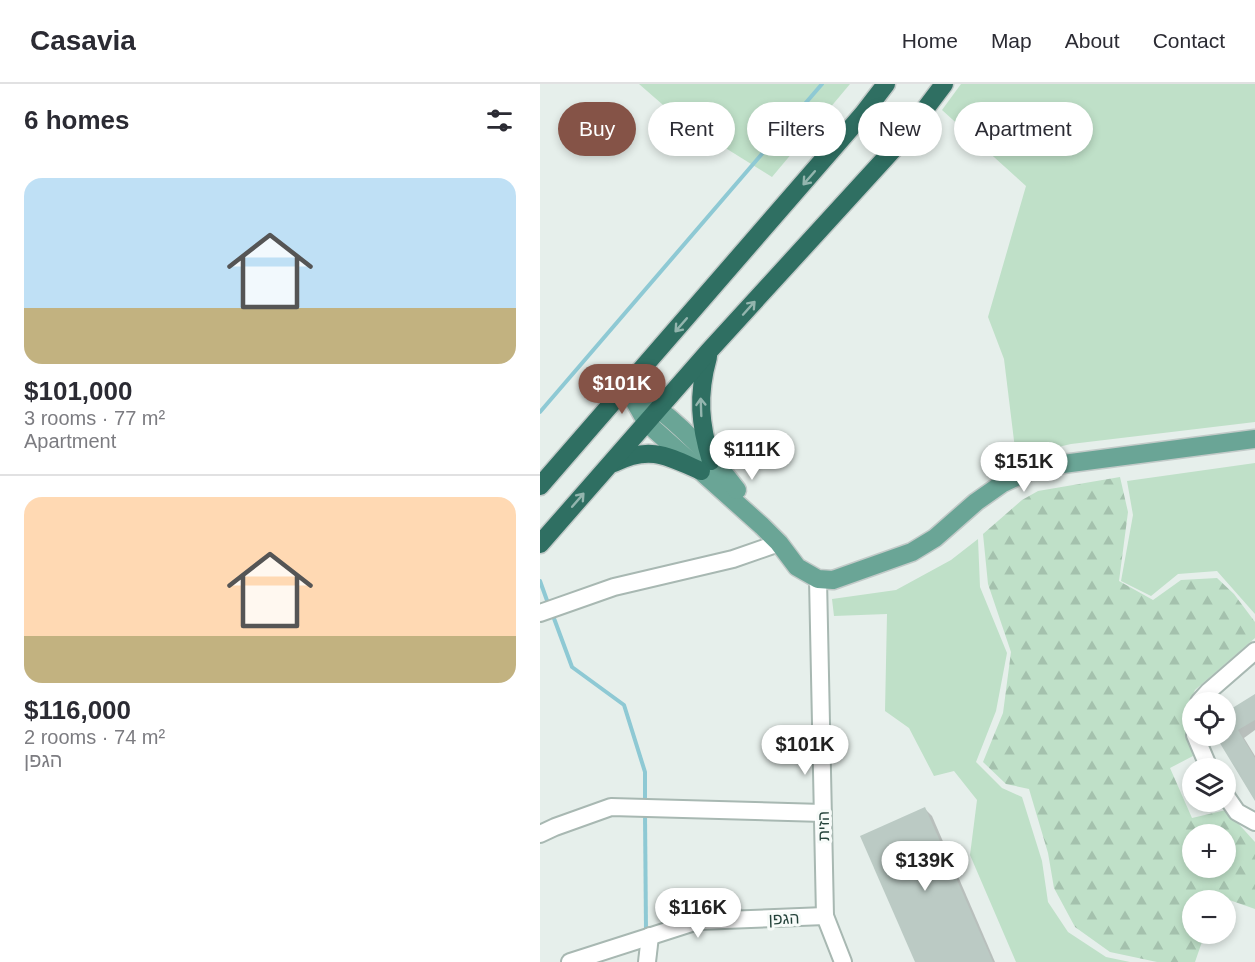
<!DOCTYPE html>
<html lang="en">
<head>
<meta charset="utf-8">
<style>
  :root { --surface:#fff; --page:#f7f7f7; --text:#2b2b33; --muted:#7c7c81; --line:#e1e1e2; --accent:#855347 }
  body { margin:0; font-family:Arial,Heebo,sans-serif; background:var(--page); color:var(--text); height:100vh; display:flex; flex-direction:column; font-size:22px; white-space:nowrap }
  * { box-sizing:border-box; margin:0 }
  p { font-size:20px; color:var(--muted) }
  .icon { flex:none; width:33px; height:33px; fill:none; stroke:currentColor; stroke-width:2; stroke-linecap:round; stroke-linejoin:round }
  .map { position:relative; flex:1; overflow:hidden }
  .side { display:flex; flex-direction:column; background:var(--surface); width:540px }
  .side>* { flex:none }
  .guide { position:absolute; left:18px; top:18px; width:570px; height:54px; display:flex; gap:12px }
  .tools { position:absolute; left:642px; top:608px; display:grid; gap:12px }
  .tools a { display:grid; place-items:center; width:54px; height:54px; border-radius:50%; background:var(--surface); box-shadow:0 3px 9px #0003; font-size:30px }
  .price { position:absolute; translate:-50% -51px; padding:0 14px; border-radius:21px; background:#fff; color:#222; font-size:20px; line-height:39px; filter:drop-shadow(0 2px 3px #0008) }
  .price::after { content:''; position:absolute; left:50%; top:36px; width:18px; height:14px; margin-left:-9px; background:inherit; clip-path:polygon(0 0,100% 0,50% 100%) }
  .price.on { background:var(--accent); color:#fff }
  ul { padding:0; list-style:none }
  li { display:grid; align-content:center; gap:12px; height:318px; padding:0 24px }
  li+li { border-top:2px solid var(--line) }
  li span { display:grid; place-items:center; height:186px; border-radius:18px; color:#555 }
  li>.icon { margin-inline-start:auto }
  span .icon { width:108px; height:108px; fill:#fffc; stroke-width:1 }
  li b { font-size:26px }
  h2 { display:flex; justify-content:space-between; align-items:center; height:72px; padding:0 24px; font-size:26px }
  .pill { padding:0 21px; border-radius:27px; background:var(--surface); box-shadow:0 3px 9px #0003; font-size:21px; line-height:54px }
  .pill.on { background:var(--accent); color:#fff }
  header { display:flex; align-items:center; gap:36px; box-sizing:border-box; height:84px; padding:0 30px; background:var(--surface); border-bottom:2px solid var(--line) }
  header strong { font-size:28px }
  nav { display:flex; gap:33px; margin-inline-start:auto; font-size:21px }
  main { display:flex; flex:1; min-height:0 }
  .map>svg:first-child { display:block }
  .grass { fill:#bfe0c8 }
  .forest { fill:url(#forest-firs); fill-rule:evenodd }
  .shadow { fill:#0003 }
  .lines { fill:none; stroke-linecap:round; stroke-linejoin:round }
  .stream { stroke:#8ec9d4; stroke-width:4 }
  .building { fill:#bbcac4 }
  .minor-casing { stroke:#a8b8b2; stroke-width:20 }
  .major-casing { stroke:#c2cac8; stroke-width:21 }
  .highway-casing { stroke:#c2cac8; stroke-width:21 }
  .minor { stroke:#fff; stroke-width:16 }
  .major { stroke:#6aa596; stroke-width:18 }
  .highway { stroke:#2f6f62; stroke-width:18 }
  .oneway { stroke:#93b5ae }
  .labels { text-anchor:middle; stroke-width:6; stroke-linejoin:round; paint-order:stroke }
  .street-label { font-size:16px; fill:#24423a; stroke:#f7fbf9 }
</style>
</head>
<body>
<header>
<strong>Casavia</strong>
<nav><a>Home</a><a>Map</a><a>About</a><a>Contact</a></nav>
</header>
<main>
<section class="side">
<h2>6 homes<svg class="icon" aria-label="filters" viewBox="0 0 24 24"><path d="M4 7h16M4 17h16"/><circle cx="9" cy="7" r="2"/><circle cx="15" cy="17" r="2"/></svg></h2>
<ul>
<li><span style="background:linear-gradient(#bfe0f5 70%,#c2b280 0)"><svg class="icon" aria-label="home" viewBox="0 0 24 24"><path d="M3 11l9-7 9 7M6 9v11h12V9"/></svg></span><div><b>$101,000</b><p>3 rooms · 77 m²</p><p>Apartment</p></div></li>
<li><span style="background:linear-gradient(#ffd9b3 75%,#c2b280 0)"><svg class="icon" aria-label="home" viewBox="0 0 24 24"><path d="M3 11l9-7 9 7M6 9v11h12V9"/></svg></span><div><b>$116,000</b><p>2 rooms · 74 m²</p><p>הגפן</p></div></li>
</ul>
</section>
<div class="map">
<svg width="715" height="878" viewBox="0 0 715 878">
  <defs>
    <pattern id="forest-firs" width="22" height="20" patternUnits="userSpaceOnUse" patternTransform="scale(1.5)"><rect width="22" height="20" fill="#bfe0c8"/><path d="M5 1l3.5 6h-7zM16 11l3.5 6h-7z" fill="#a4c1ad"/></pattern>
  </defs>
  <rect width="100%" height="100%" fill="#e6efeb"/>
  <g class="grass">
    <polygon points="99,0 310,0 232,93 179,60 151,55 138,34"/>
    <polygon points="421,0 715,0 715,338 531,360 476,373 464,275 448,233 486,102 402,26"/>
    <polygon points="715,379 715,530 677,487 638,490 611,512 581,497 593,431 587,397"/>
    <polygon points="438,455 440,503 467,569 456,627 436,678 462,704 482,713 502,777 508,818 528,848 566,873 590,878 476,878 430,771 437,716 414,687 394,692 369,644 345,627 347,530 294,532 292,515 356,506 411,476"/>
  </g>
  <path class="forest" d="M 580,393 L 588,428 L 579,497 L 613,516 L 641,496 L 677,494 L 694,510 L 715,538 L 715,554 L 655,606 L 647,626 L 653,672 L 630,684 L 652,734 L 686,726 L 715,758 L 715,825 L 678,812 L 677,816 L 652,816 L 652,849 L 665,849 L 655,878 L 617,878 L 570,868 L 535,843 L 514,804 L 508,769 L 489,705 L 466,700 L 443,678 L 463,629 L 471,568 L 448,500 L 443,450 L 482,416 L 498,407 ZM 652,750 L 686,750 L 686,783 L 652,783 Z"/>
  <g class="shadow">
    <polygon points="715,612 715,646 704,654 715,672 715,714 677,651 686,651 686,630"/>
    <polygon points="385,725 392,732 455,878 377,878"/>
  </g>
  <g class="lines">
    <g class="stream">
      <polyline points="0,328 282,0"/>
      <polyline points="0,497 9,522"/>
      <polyline points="12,529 32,583 84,621 105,688 105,719"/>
      <polyline points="105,729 106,848"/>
    </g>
  </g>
  <g class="building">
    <polygon points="715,610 715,636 698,646 715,674 715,717 675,651 686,651 686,628"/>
    <polygon points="385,723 453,878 375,878 320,752"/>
  </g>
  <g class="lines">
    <defs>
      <g id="minor">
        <polyline points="278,495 285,832 303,878"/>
        <polyline points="0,529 74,503 193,475 239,459"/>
        <polyline points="659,618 669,607 715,567"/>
        <polyline points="655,651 669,684"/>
        <polyline points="686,712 697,728 715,738"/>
        <polyline points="0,750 15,743 71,723 283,729"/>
        <polyline points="30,878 158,837 285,832"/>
        <polyline points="107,878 110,852"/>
      </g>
      <g id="major">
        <polyline points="87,304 107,339 222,442 239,459 257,483 278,495 293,496 372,468 395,454 436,418 463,399 489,387 523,380 715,355"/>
        <path d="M 106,316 C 136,336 175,376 197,406"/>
      </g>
      <g id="highway">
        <path d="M 168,273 C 157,312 160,340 171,377"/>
        <path d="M 74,379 C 110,361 127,372 161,387"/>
        <polyline points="0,402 323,30 346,0"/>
        <polyline points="0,460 169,267 361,57 404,0"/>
      </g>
    </defs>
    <use href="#minor" class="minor-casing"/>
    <use href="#major" class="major-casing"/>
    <use href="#highway" class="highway-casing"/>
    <use href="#minor" class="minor"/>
    <use href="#major" class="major"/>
    <use href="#highway" class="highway"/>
  </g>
  <defs><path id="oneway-shaft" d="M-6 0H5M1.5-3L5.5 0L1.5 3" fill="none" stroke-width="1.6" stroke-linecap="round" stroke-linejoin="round" transform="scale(1.5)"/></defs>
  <g class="oneway">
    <use href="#oneway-shaft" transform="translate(269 94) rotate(131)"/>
    <use href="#oneway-shaft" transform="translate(209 224) rotate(-48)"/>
    <use href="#oneway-shaft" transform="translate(141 241) rotate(131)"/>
    <use href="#oneway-shaft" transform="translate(161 323) rotate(-92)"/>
    <use href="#oneway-shaft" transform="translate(38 416) rotate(-49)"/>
  </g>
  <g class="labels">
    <g class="street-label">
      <text transform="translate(283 742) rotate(-91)" y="6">הזית</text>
      <text transform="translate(244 834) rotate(-2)" y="6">הגפן</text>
    </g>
  </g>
</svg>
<div class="tools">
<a><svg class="icon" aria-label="locate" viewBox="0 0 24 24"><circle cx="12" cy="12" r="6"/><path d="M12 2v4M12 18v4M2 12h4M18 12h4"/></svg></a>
<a><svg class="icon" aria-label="layers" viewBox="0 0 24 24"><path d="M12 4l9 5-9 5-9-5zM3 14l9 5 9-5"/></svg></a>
<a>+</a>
<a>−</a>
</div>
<b class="price on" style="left:82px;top:331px">$101K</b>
<b class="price" style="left:212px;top:397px">$111K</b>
<b class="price" style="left:484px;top:409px">$151K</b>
<b class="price" style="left:265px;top:692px">$101K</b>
<b class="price" style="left:385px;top:808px">$139K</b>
<b class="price" style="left:158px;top:855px">$116K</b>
<div class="guide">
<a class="pill on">Buy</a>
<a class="pill">Rent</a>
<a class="pill">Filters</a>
<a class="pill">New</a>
<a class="pill">Apartment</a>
</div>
</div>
</main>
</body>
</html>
